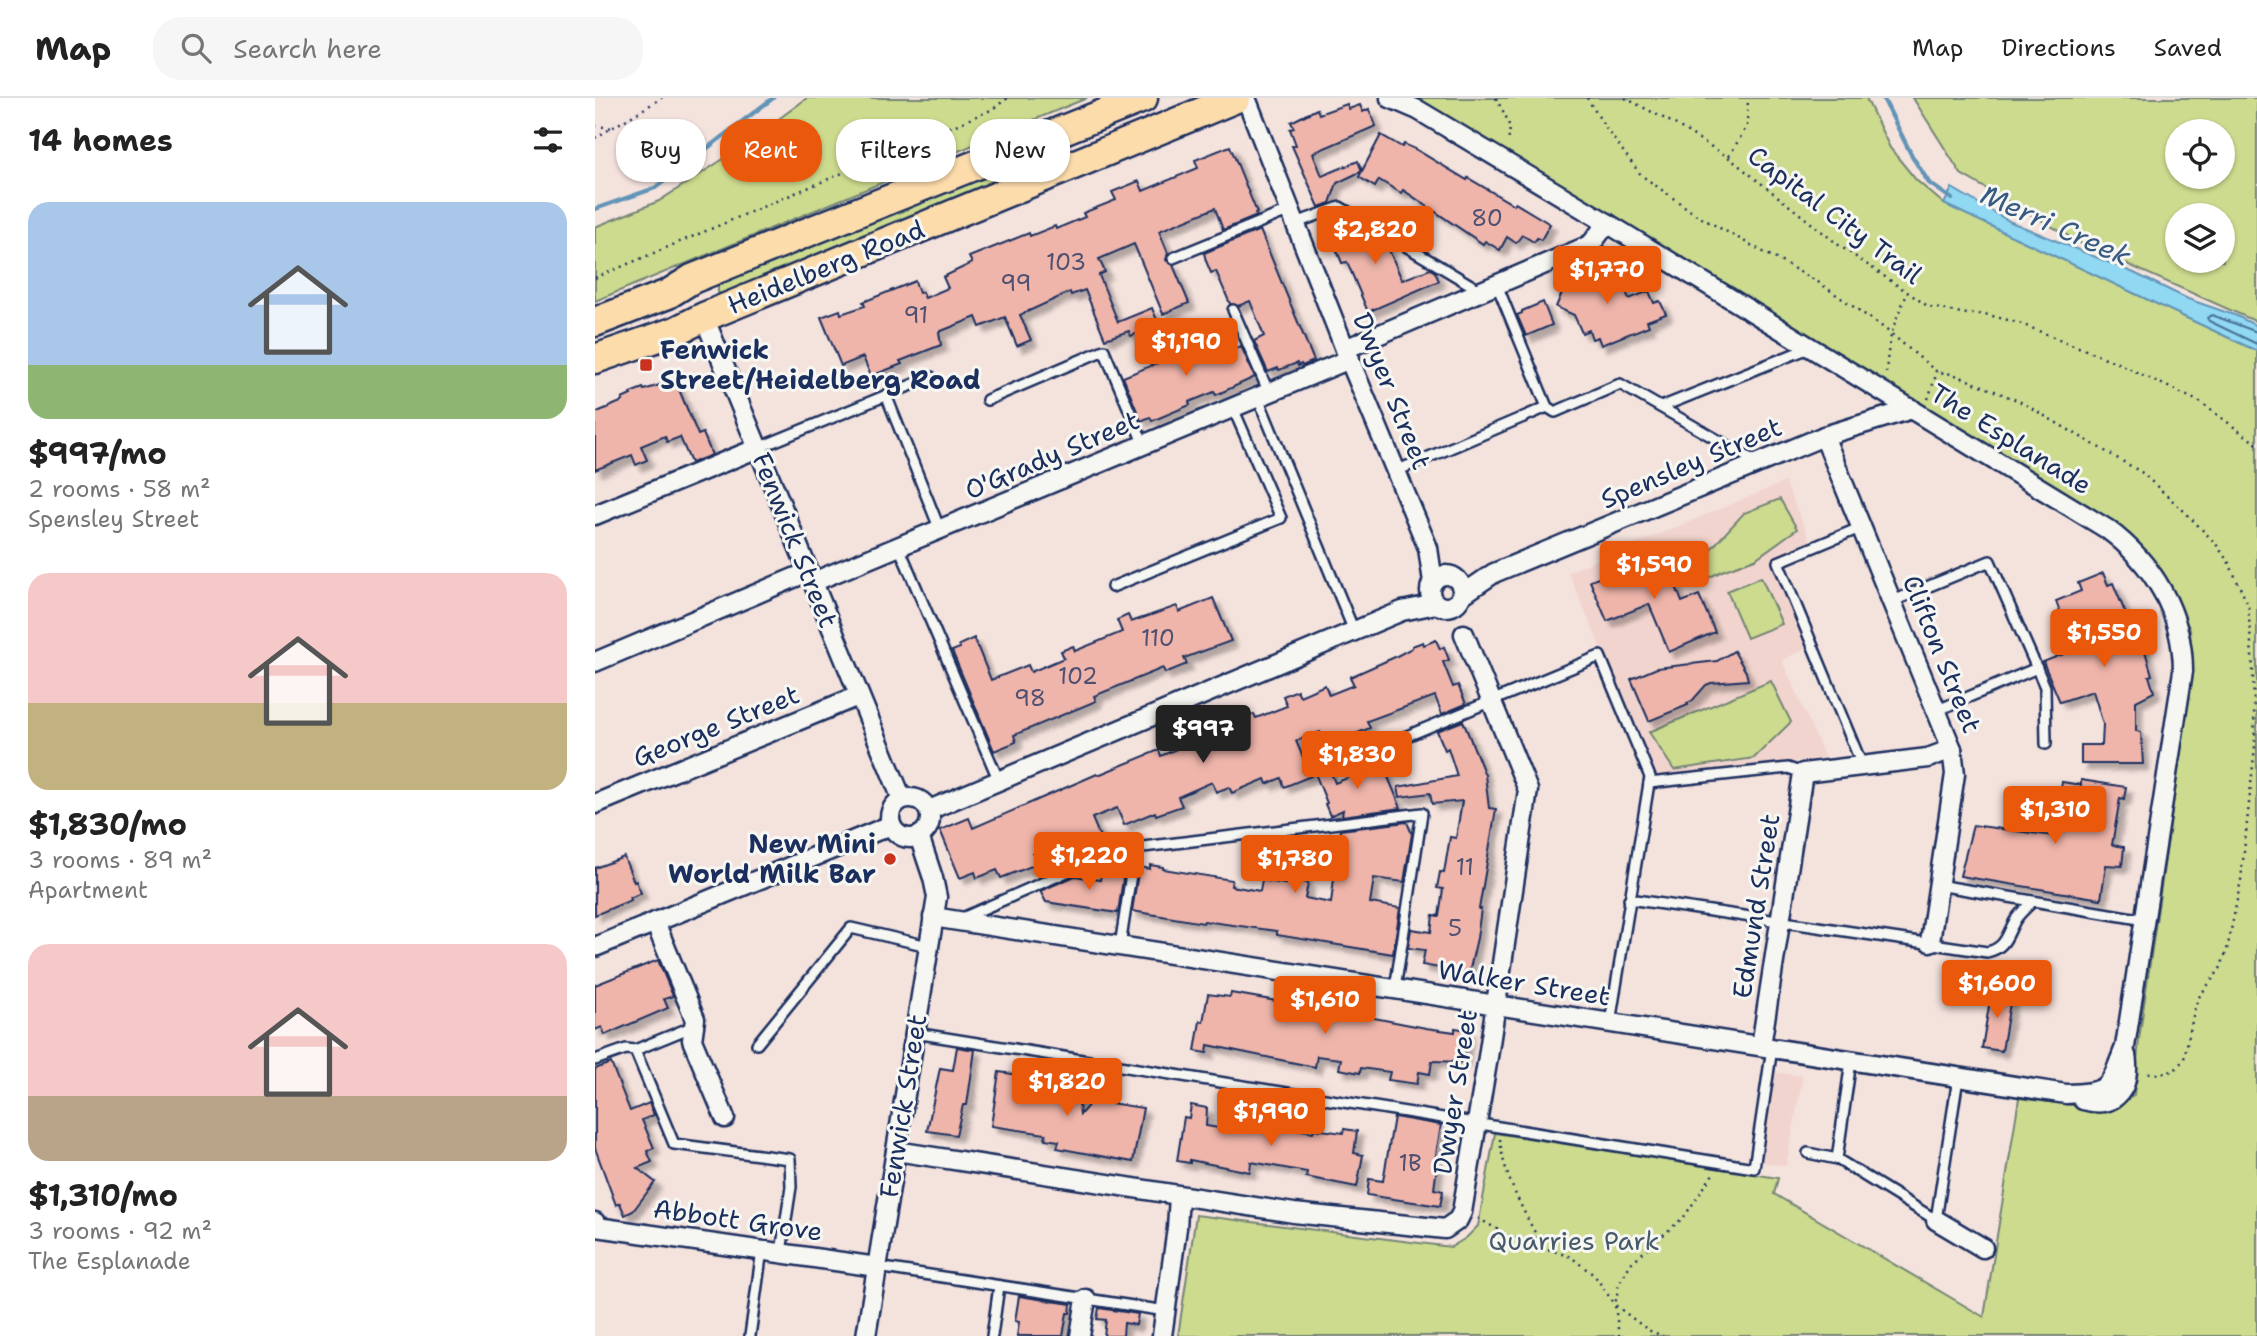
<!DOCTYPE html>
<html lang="en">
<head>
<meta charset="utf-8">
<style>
  :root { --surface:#fff; --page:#f6f6f6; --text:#222; --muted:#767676; --line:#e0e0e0; --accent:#ea580c }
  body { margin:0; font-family:"Shantell Sans",sans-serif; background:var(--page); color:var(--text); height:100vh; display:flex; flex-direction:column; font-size:26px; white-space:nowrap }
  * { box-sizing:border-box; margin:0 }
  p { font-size:23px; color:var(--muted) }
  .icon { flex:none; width:38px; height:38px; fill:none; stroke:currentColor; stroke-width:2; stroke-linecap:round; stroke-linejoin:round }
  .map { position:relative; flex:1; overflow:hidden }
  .side { display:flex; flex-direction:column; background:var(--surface); width:595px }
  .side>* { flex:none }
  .hud { position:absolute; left:21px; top:21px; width:665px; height:63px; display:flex; gap:14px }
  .controls { position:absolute; left:1570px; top:21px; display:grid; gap:14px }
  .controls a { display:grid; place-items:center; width:70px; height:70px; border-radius:50%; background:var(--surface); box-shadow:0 2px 5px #0004; font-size:35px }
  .price { position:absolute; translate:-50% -60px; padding:0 16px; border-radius:7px; background:var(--accent); color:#fff; font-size:23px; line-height:46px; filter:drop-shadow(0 2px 4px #0008) }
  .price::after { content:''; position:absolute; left:50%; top:42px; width:21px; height:16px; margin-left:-10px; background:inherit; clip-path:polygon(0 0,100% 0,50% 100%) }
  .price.on { background:#222; color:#fff }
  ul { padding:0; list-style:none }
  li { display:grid; align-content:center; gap:14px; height:371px; padding:0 28px }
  li span { display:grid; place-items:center; height:217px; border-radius:21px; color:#555 }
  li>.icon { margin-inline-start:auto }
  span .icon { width:126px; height:126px; fill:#fffc; stroke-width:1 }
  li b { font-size:30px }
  h2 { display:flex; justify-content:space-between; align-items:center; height:84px; padding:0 28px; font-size:30px }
  .tag { padding:0 24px; border-radius:28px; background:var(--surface); box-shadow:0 2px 5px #0004; font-size:24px; line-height:63px }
  .tag.on { background:var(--accent); color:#fff }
  header { display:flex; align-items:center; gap:42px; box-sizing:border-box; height:98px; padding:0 35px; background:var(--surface); border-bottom:2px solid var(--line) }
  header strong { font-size:33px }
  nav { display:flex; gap:38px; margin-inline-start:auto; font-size:24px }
  .search { width:490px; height:63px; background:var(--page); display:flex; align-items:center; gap:18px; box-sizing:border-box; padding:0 24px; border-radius:28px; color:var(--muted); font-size:26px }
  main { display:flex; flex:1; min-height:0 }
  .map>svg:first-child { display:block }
  .built { fill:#f2d4ce }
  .green { fill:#ccdb8e; stroke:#748576; stroke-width:2; fill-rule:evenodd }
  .water { fill:#91d8f3; stroke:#6294b7; stroke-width:2 }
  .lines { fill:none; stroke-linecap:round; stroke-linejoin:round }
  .shore { stroke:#4a739a; stroke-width:2 }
  .stream { stroke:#6294b7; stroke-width:4.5 }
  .building { fill:#efb5ab; stroke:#1b2f5e; stroke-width:2; filter:url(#shadow) }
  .lane-casing { stroke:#1b2f5e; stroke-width:14 }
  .street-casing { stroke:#1b2f5e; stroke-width:23 }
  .primary-casing { stroke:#1b2f5e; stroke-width:33 }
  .path { stroke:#1b2f5e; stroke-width:2.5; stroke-dasharray:2 5; stroke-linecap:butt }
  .lane { stroke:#f6f6f2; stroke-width:9 }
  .street { stroke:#f6f6f2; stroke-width:18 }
  .primary { stroke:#fddcac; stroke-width:28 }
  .poi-dot { fill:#c8321e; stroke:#f6f6f2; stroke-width:2.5 }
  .labels { text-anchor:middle; stroke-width:6; stroke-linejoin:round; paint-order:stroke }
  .number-label { font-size:23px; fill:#505071 }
  .street-label { font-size:26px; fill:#1b2f5e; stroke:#f6f6f2 }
  .poi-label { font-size:26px; font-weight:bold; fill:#1b2f5e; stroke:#f6f6f2; text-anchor:start }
  .park-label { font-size:26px; fill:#475a6a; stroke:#f6f6f2 }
  .water-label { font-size:28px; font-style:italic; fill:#385983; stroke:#f6f6f2 }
</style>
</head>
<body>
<header>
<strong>Map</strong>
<div class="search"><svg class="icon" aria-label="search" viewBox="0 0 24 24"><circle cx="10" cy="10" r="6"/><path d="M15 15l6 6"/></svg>Search here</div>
<nav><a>Map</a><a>Directions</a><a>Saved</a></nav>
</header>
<main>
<section class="side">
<h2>14 homes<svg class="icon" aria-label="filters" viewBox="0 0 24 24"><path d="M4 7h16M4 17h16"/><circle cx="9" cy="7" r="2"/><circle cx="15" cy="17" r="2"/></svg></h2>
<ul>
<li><span style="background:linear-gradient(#a9c7e8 75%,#8fb573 0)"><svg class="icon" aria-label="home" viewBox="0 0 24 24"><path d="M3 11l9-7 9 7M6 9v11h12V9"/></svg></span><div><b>$997/mo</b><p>2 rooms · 58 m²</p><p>Spensley Street</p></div></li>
<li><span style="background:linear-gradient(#f6c9c9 60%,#c2b280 0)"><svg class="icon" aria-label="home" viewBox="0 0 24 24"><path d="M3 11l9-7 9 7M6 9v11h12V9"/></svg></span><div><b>$1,830/mo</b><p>3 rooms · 89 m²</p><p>Apartment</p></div></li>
<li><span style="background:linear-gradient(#f6c9c9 70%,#b9a48a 0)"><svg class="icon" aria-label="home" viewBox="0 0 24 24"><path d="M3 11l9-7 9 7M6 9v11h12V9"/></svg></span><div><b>$1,310/mo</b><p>3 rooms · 92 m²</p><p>The Esplanade</p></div></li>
</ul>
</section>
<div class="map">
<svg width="1662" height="1238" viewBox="0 0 1662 1238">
  <defs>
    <filter id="shadow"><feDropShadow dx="6" dy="6" stdDeviation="2" flood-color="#0004"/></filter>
  </defs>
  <rect width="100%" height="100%" fill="#f4e2dd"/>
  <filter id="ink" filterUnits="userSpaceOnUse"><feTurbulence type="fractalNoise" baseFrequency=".0143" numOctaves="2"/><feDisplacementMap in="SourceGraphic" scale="14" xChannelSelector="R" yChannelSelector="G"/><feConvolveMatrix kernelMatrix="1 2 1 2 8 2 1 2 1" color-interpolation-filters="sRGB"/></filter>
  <g filter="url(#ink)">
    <g class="built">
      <polygon points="1190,384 1216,445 1177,461 1215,549 1187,562 1230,660 1061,679 973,474"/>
      <polygon points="1178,974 1208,978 1191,1068 1165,1064"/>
    </g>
    <g class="green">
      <polygon points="212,0 492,0 0,203 0,129 64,103 139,54"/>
      <polygon points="825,0 1271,0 1295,50 1321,82 1349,106 1662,253 1662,1238 583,1238 601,1117 856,1149 871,1140 883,1128 900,1035 1183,1080 1179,1096 1389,1219 1424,1000 1485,1008 1511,1015 1539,997 1544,941 1597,575 1595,532 1568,474 1520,428 827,4"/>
      <path d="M 1318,0 L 1662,0 L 1662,224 L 1489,147 L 1366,76 ZM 1628,33 L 1628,79 L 1582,79 L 1582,33 ZM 1582,117 L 1628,117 L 1628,163 L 1582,163 Z"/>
      <polygon points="437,55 441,58 428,76 128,198 123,194 123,187 128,182"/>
      <polygon points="1185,401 1202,431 1160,461 1127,473 1093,490 1079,453 1115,452 1149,415"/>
      <polygon points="1166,479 1187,526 1152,540 1132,493"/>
      <polygon points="1176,583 1196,624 1159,660 1079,672 1054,634"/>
    </g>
    <polygon class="water" points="1357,90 1416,124 1539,175 1593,201 1642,218 1662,228 1662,253 1349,106"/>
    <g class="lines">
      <polyline class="shore" points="1662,234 1617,217 1612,220 1614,223 1662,246"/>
      <g class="stream">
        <polyline points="1288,0 1317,58 1334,85 1357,101"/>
        <polyline points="0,111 60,90 178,0"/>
      </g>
    </g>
    <g class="building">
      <polygon points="752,6 754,11 765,7 768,14 774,11 781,28 718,55 727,78 763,63 767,73 786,37 807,49 809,46 820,51 872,82 873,80 919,107 920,105 955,126 946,142 942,140 939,144 927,137 921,145 912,139 905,152 890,143 888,146 808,92 806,95 784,82 780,89 764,79 767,73 742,85 735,105 724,109 697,48 701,47 695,31 699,30 696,24 722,11 724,16"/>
      <polygon points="635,48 662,115 660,116 662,118 628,132 620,110 564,133 573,155 571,162 578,167 594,205 568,216 539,146 504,161 510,174 504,177 523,224 557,210 564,227 536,238 534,233 510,241 490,192 476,197 475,194 425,217 436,242 422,248 410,219 385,229 381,219 344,234 346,247 305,263 307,266 276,278 268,259 246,268 226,219 245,212 246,216 270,208 268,204 320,183 324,195 327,194 330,200 353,190 348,179 377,165 374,159 434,135 435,138 460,128 461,131 490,119 488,115 521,102 517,94 544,83 548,93 603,70 600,62"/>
      <polygon points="749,120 753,126 757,125 791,145 807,182 835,171 840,174 844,183 773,214 752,164 747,165 735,136 738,134 735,125"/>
      <polygon points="665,132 719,263 707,268 706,266 703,268 702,265 684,272 683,270 673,274 659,243 669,238 655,203 643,208 635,206 621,173 616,175 611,163 609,155"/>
      <polygon points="1019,165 1034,201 1054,193 1059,205 1065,203 1071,216 1052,223 1054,228 1006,247 1003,239 997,241 994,232 987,235 979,217 961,209 971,185"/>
      <polygon points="948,204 957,227 931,238 922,217 927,215 927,213"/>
      <polygon points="615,237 623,258 646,248 660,279 621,297 619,294 594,304 595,307 557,323 555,319 546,323 528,279 563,265 562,261 600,247 599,243"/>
      <polygon points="80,282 103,337 108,335 117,357 96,365 85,339 72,344 70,338 46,348 52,362 41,367 37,357 0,372 0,315 28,303 27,301 36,297 35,295 48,290 49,292"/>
      <polygon points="1068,455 1087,504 1104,497 1120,534 1074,554 1054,506 1012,523 995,483"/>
      <polygon points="1508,475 1513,487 1518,485 1536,529 1545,525 1553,544 1548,546 1557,577 1554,578 1559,594 1541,603 1541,633 1546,634 1548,666 1486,666 1486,647 1507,647 1508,626 1498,593 1465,604 1448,564 1479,552 1461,503 1486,493 1483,485"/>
      <polygon points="618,500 636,543 589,560 592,566 570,575 568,570 499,598 501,603 419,637 421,644 399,653 357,553 365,550 364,547 379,540 396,582 433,567 436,574 469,560 466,553 478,548 480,553 527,534 522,522 533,517 536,524 582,508 584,514"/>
      <polygon points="841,542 845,551 849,549 854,562 848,564 858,589 863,587 871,606 847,616 840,598 772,623 775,630 731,648 725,634 701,643 716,678 689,689 686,680 672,686 670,681 637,695 634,689 621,694 617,684 583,699 587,708 561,717 560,714 529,727 522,710 497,720 505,739 479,750 476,764 473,766 465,746 438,756 442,766 406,780 402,772 382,780 380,774 365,780 345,732 374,720 378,730 502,676 503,677 564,652 566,658 659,616 661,620 692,608 688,598 702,592 705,598 730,587 734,597 759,587 755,579 800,559 817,550 817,548 828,544 829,547"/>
      <polygon points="1139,553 1151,574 1153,582 1116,585 1111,587 1097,603 1092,605 1093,607 1054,623 1036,581 1062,570 1122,563"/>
      <polygon points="868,623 890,677 894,710 901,711 884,811 886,811 882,840 874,875 827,867 830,852 813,850 816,831 836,834 838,817 844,818 848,791 842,790 845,774 849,775 855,739 861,740 867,703 837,706 835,695 805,699 803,689 862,678 853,650 850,652 842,633"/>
      <polygon points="785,660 806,710 747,718 748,712 735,718 730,706 732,705 717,668 731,662 740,685 775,671 773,665"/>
      <polygon points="1486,682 1531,689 1529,701 1525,700 1517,747 1529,749 1527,768 1511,767 1506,801 1365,778 1378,727 1458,738 1467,684 1486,687"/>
      <polygon points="812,724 817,736 809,784 779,780 775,805 805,810 798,856 682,837 682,833 609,823 608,825 537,813 544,769 555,771 555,767 568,769 568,771 637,782 636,788 665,793 667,782 690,786 692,773 711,775 709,784 713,785 710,800 736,805 745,732"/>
      <polygon points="29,759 39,784 41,783 46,795 35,800 36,802 0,817 0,770"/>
      <polygon points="507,770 529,774 523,815 451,804 445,793 480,778 505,782"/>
      <polygon points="63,862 78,898 69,901 73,910 10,937 7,929 0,932 0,887"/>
      <polygon points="1397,890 1417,893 1407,953 1387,950"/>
      <polygon points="636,895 682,903 683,899 704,902 704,905 754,912 753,915 831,930 860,934 860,930 873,932 868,964 837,963 835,976 824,974 822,986 793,982 795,974 766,970 765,975 744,971 746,961 722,958 720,969 613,947 612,955 600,953 605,923 608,924 613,896 635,899"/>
      <polygon points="362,949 380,952 372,1007 368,1007 361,1037 332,1033 345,970 358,972"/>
      <polygon points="16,965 35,1013 54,1005 59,1017 47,1022 59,1050 52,1053 57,1064 42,1070 60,1084 38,1113 30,1117 25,1105 21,1107 0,1050 0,971"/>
      <polygon points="404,974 438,979 436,989 483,994 485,1017 513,983 508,1004 548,1010 538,1064 462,1050 464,1043 450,1041 451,1036 396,1028"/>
      <polygon points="596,1007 612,1010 611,1028 636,1032 639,1015 664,1019 663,1025 718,1034 719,1031 748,1035 749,1031 762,1033 759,1055 768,1057 762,1089 711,1079 712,1074 656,1064 655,1074 595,1062 595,1065 582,1063 589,1019 594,1020"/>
      <polygon points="799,1019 846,1027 839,1068 842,1069 839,1091 848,1093 845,1108 772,1097 774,1081 788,1083"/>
      <polygon points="424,1198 476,1206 475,1215 472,1215 468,1238 422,1238 424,1224 420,1223"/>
      <polygon points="504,1210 543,1216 541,1227 529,1225 528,1238 509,1238 511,1222 502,1221"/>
    </g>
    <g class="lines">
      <defs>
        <g id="lane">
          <polyline points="701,125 745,109 886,193"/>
          <polyline points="578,160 695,112"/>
          <polyline points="902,187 952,309"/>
          <polyline points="638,212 674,295"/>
          <polyline points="291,297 345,432"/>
          <polyline points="663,300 759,533"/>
          <polyline points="392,302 509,252 549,347"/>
          <polyline points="1066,309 1214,250"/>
          <polyline points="163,350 336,279"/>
          <polyline points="801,373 952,309 960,314 1025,286 1163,365"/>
          <polyline points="1267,429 1183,464 1267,667"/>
          <polyline points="304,449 404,683"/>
          <polyline points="517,489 686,420 638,310"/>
          <polyline points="1298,503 1395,463 1450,589 1451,646"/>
          <polyline points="1343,612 1442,570"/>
          <polyline points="783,650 1005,558 1055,679 1015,925"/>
          <polyline points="1054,685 1193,670 1208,675"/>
          <polyline points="1343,787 1550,822"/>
          <path d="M 1034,801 L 1392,854 C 1412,850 1412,835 1421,821 C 1425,815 1432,809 1437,804"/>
          <polyline points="365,821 529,749 540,750"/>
          <polyline points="525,848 540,750 827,715 800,891"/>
          <polyline points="320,935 1159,1070 1177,950"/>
          <polyline points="162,946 256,830 333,848"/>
          <polyline points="40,952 99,928"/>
          <polyline points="0,962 31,951 40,952 79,1046 195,1061 196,1089 186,1154"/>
          <polyline points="1256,963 1242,1061 1341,1122 1363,980"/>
          <polyline points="1213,1055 1242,1061"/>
          <polyline points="282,1169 571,1213"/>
          <polyline points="155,1238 167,1152"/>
          <polyline points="397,1238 404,1188"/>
        </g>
        <g id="street">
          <polyline points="651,0 750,251 833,450 838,484"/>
          <polyline points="109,219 307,701"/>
          <polyline points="750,251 990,149 997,145 1012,125"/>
          <polyline points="1229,338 1357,651 1360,676 1335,844"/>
          <polyline points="0,417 163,350"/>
          <circle cx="851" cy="493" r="16"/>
          <polyline points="218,484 755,261"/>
          <polyline points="867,497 899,475 1229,338 1317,311"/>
          <polyline points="0,564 213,474"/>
          <circle cx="315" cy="720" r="20"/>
          <polyline points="0,706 263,598"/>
          <polyline points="334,712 807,513 841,506"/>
          <path d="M 338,819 L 1471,996 C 1517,995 1514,989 1530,949 L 1588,573 C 1588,515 1558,465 1512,431 L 1012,125 L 823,12 L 795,0"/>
          <polyline points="60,824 100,921 97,942 130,1020"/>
          <polyline points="0,849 296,727"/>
          <polyline points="1166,948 1208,675 1333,660 1357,651"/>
          <path d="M 1488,1002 C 1523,1012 1536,988 1531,957"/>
          <polyline points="301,1053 699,1115 850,1131 863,1122 867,1114 893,959 933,692 869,536"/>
          <polyline points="1341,1122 1388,1150"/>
          <polyline points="0,1124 2,1129 282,1169"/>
          <polyline points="271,1238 342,799 338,780 324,738"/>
          <polyline points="485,1238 491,1201"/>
          <polyline points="567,1238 582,1130 584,1098"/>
        </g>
        <g id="primary">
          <polyline points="0,224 73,196 97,181 208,136 548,0"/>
          <polyline points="0,261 81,233 109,219 641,0"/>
        </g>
      </defs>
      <use href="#lane" class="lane-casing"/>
      <use href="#street" class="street-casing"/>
      <use href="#primary" class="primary-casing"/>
      <g class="path">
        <path d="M 901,0 C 908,15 920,28 912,44"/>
        <polyline points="992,0 1012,32 1046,77 1103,118 1223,184 1289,230 1342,274 1358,276 1424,303 1546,374 1590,414 1621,446 1634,465 1653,507 1658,571 1660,648 1646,782 1632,852 1625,871 1604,899 1600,909 1589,961 1580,972 1571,975 1549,976"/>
        <polyline points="1030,0 1078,25 1133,59 1245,148 1334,209 1372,216 1390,216 1424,225 1518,263 1605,304 1662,346"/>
        <polyline points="0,28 18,30"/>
        <polyline points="0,40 67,0"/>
        <polyline points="1134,58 1152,28 1153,0"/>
        <polyline points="0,180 396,12 413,0"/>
        <path d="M 1291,275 C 1293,245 1298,222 1313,195"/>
        <polyline points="1333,301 1342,274"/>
        <path d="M 905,1041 C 908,1079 930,1115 947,1148"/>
        <polyline points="883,1120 912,1137 976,1159 1000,1178 1020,1207 1053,1232 1068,1238"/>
        <polyline points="1024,1238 1020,1207 1024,1186 1036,1165 1089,1119 1118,1076"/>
      </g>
      <use href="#lane" class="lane"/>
      <use href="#street" class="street"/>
      <use href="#primary" class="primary"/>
    </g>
  </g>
  <g class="poi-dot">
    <rect x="44" y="260" width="14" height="14" rx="3.5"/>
    <circle cx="295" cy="761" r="7"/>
  </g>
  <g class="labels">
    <g class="number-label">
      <text x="892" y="128">80</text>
      <text x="471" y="172">103</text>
      <text x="421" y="193">99</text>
      <text x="321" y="225">91</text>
      <text x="563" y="548">110</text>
      <text x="483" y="586">102</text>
      <text x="435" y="608">98</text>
      <text x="870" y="777">11</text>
      <text x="860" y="838">5</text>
      <text x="815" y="1073">1B</text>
    </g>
    <g class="street-label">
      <text transform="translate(1240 117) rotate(37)" y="9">Capital City Trail</text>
      <text transform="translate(231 169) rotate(-22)" y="9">Heidelberg Road</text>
      <text transform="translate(797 293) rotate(68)" y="9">Dwyer Street</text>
      <text transform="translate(1416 341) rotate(32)" y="9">The Esplanade</text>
      <text transform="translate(457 357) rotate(-23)" y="9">O'Grady Street</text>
      <text transform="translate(1096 365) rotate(-23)" y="9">Spensley Street</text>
      <text transform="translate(200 442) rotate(68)" y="9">Fenwick Street</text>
      <text transform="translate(1347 556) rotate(68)" y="9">Clifton Street</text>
      <text transform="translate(121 628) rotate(-22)" y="9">George Street</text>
      <text transform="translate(1161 808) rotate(-81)" y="9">Edmund Street</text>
      <text transform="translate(929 885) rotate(9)" y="9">Walker Street</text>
      <text transform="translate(860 994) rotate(-81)" y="9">Dwyer Street</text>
      <text transform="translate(308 1008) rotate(-81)" y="9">Fenwick Street</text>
      <text transform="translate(143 1122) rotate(8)" y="9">Abbott Grove</text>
    </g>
    <g class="poi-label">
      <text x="65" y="261">Fenwick<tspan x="65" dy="30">Street/Heidelberg Road</tspan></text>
      <text x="281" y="755" text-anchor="end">New Mini<tspan x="281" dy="30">World Milk Bar</tspan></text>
    </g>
    <g class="park-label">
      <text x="979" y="1152">Quarries Park</text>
    </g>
    <g class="water-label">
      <text transform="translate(1461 127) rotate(24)" y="10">Merri Creek</text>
    </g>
  </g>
</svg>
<div class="controls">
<a><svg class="icon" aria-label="locate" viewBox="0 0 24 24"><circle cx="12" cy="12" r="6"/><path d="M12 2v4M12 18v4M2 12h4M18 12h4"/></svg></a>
<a><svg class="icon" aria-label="layers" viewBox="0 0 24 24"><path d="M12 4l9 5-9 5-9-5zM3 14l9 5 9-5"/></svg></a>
</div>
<b class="price" style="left:780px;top:168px">$2,820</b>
<b class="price" style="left:1012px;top:208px">$1,770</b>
<b class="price" style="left:591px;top:280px">$1,190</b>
<b class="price" style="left:1059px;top:503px">$1,590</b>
<b class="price" style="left:1509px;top:571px">$1,550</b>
<b class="price on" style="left:608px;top:667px">$997</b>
<b class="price" style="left:762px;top:693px">$1,830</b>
<b class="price" style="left:1460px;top:748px">$1,310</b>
<b class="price" style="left:494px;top:794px">$1,220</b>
<b class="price" style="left:700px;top:797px">$1,780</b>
<b class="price" style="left:1402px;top:922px">$1,600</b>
<b class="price" style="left:730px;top:938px">$1,610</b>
<b class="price" style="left:472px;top:1020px">$1,820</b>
<b class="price" style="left:676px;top:1050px">$1,990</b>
<div class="hud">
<a class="tag">Buy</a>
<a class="tag on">Rent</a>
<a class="tag">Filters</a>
<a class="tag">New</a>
</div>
</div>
</main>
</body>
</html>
